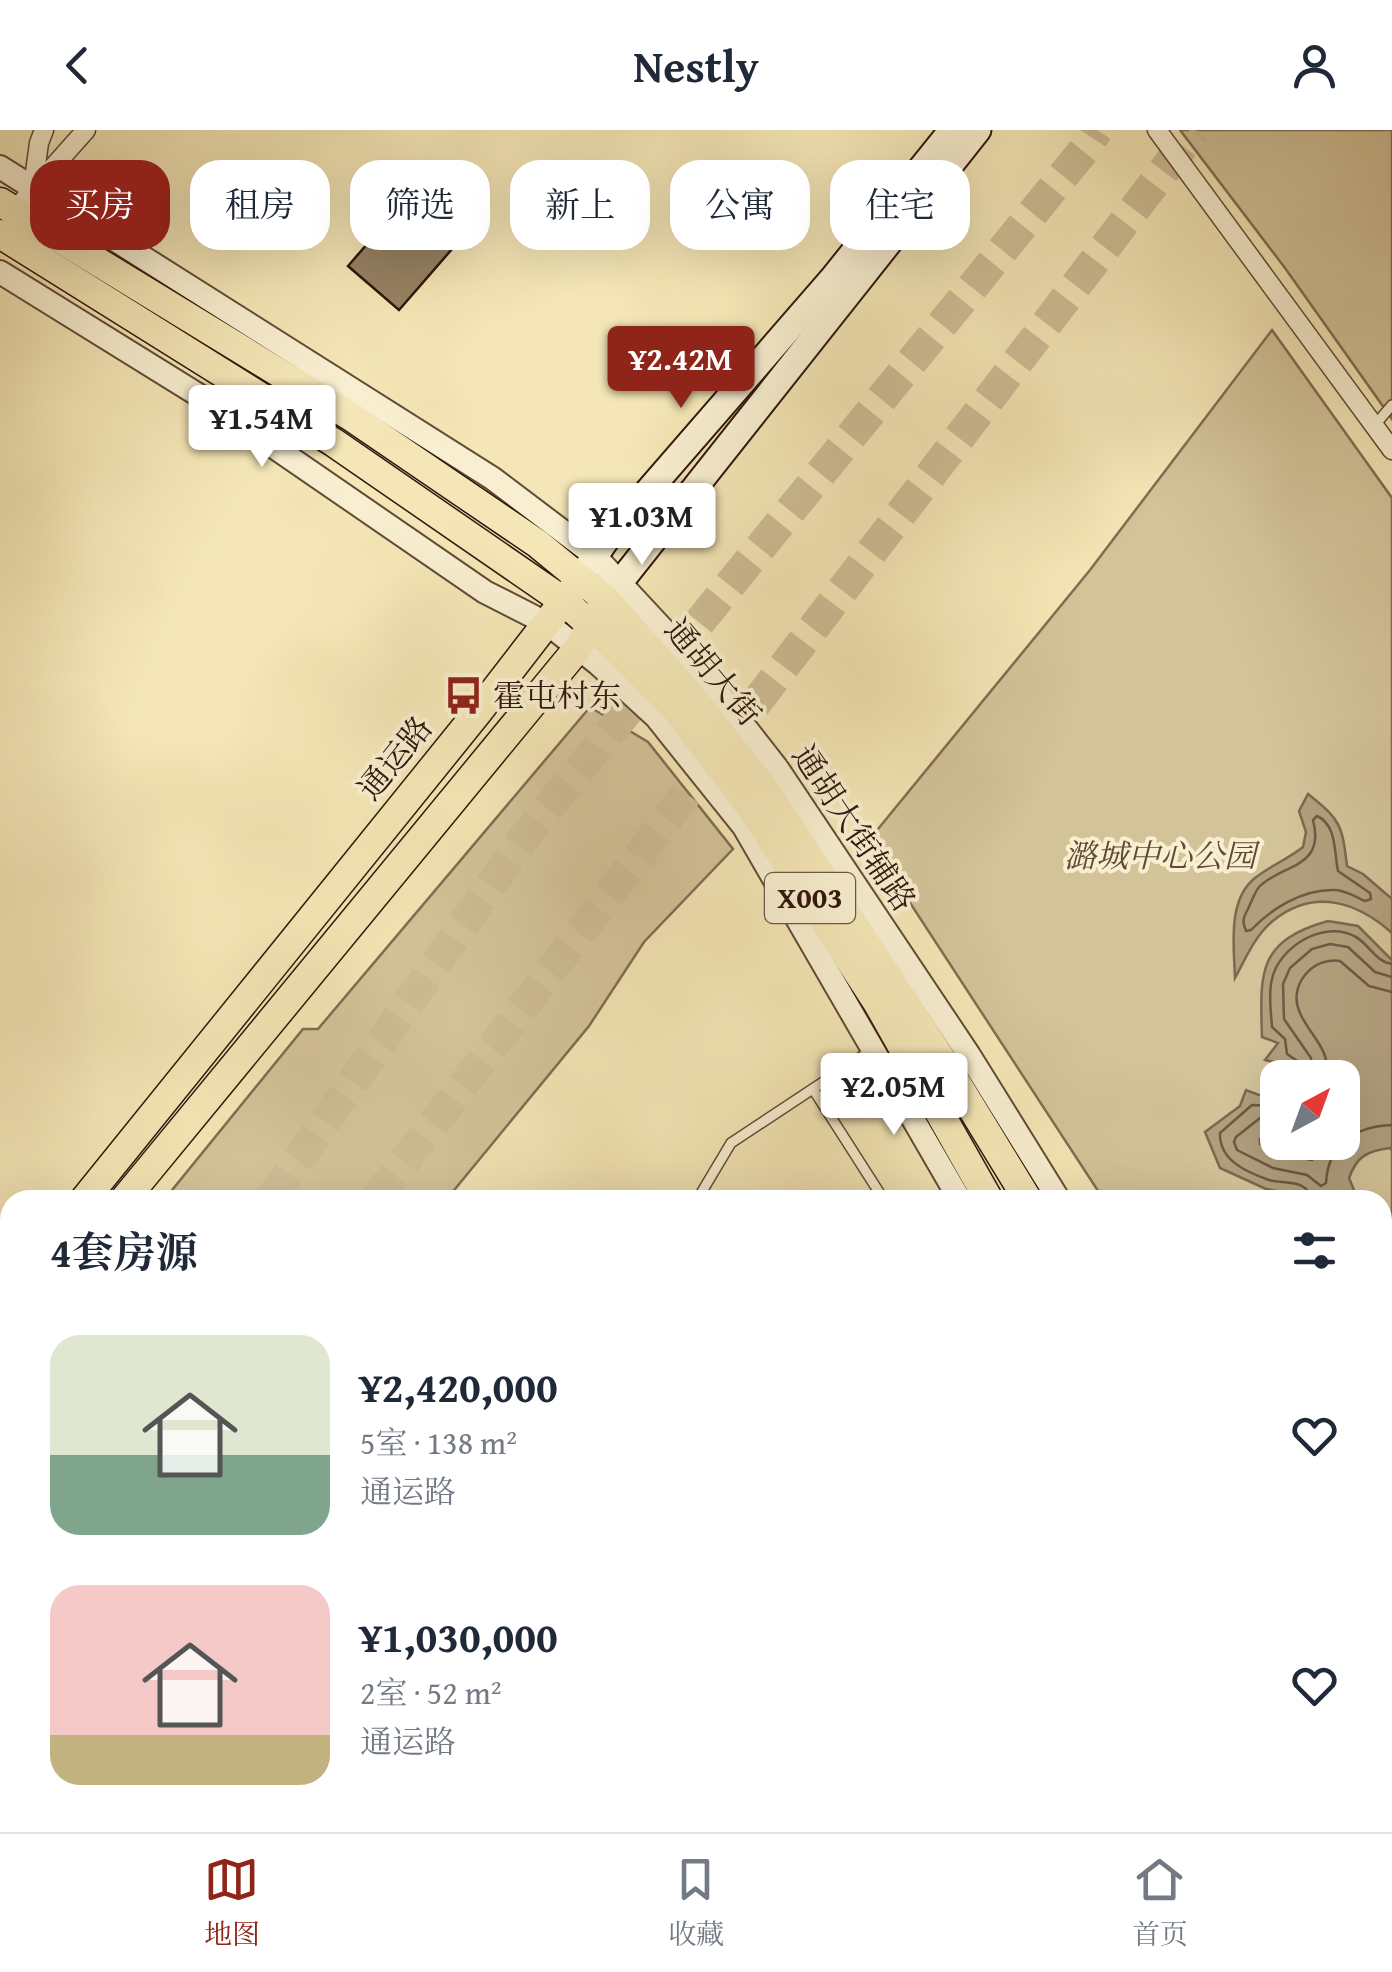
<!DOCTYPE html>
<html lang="zh">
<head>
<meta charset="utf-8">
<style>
  :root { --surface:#fff; --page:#f6f6f7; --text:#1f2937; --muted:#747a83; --line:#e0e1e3; --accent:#8f2418 }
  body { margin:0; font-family:"Gentium Book Plus","Noto Serif SC",serif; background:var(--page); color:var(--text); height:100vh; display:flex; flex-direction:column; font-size:38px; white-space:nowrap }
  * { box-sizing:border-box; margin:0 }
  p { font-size:32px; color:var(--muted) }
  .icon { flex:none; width:55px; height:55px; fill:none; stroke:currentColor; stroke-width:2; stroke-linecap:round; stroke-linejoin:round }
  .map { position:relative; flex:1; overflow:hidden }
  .sheet { position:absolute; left:0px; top:1060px; width:1392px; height:642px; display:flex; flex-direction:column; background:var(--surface); border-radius:30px 30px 0 0; box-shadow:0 10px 40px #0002 }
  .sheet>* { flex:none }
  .top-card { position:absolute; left:30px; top:30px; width:1332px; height:90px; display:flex; gap:20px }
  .needle { width:65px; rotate:41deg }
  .buttons { position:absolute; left:1260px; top:930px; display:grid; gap:20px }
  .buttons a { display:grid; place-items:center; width:100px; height:100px; border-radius:20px; background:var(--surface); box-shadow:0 10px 40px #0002; font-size:50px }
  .price { position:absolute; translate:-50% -85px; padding:0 22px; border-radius:10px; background:#fff; color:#222; font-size:32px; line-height:65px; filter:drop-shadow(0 2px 5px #0008) }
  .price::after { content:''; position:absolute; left:50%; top:60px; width:30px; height:22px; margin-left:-15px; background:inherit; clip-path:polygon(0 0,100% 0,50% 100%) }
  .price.selected { background:var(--accent); color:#fff }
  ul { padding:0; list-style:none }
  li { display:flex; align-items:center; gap:30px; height:250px; padding:0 50px }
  li span { display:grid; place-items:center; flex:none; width:280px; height:200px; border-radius:30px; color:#555 }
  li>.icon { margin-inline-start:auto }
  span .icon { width:120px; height:120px; fill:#fffc; stroke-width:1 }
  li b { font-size:42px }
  h2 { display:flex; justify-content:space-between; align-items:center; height:120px; padding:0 50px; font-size:42px }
  .chip { padding:0 35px; border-radius:30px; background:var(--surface); box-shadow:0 10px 40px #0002; font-size:35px; line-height:90px }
  .chip.selected { background:var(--accent); color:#fff }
  header { display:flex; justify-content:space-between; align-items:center; height:130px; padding:0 50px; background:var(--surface); font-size:45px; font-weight:800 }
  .tab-bar { display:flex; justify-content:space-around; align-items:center; height:140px; border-top:2px solid var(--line); background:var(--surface); font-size:28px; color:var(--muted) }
  .tab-bar a { display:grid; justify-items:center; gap:5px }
  .tab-bar .selected { color:var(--accent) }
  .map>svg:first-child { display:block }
  .green { fill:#d3c399; stroke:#826c52; stroke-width:2.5; fill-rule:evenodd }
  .water { fill:#b19f7c; stroke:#7d684f; stroke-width:2.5 }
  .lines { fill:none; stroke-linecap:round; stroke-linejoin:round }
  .shore { stroke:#705a44; stroke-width:2.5 }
  .building { fill:#968264; stroke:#30160c; stroke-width:2.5 }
  .motorway-tunnel { stroke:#cdbc94; stroke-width:32; stroke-dasharray:32 16; stroke-linecap:butt }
  .service-casing { stroke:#614a36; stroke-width:12 }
  .minor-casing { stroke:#614a36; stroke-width:21 }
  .tertiary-casing { stroke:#614a36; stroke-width:26 }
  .secondary-casing { stroke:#30160c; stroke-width:29 }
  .primary-casing { stroke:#30160c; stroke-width:31 }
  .service { stroke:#f8efd0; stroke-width:9 }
  .minor { stroke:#f8efd0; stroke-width:18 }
  .tertiary { stroke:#f8efd0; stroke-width:22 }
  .secondary { stroke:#f8efd0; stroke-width:25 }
  .primary { stroke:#f4e6b6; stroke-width:28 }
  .rail { stroke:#30160c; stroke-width:5; stroke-dasharray:18 18; stroke-linecap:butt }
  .labels { text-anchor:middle; stroke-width:8; stroke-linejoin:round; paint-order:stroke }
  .shield { fill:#f8efd0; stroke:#6c5747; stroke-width:2.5 }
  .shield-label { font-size:30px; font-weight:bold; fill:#30160c }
  .street-label { font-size:32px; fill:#30160c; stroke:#f8efd0 }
  .poi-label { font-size:32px; fill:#30160c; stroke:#f8efd0; text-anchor:start }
  .park-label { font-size:32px; font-style:italic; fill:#614a36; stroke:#f8efd0 }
</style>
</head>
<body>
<header><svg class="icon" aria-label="back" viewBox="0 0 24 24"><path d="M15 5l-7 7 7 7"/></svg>Nestly<svg class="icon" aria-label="person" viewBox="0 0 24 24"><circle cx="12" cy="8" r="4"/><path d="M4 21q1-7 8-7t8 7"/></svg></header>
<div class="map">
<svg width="1392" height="1702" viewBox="0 0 1392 1702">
  <rect width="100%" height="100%" fill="#f4e6b6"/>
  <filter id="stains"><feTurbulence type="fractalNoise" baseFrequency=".002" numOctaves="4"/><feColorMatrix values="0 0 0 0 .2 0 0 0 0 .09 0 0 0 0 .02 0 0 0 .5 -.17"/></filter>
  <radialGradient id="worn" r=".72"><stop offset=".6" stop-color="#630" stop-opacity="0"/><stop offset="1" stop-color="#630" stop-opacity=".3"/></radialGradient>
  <g class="green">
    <polygon points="1180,0 1392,0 1392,289 1285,138"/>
    <path d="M 1272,200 L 1392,368 L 1392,1387 L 1383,1394 L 1382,1070 L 1104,1070 L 869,710 L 1090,440 ZM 1278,948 L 1342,948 L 1342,1012 L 1278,1012 Z"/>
    <polygon points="590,577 648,612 733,719 644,812 589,896 446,1070 164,1070 303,899 318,899"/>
    <polygon points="10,1276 10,1606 0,1619 0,1290"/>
  </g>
  <g class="water">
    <path d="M 1308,664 C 1341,690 1342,695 1347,736 L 1363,744 L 1392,769 L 1392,803 C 1357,772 1315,758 1274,790 C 1255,805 1246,828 1235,848 C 1234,817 1227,770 1255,748 C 1270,736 1288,729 1303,717 L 1306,702 L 1299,681 Z"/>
    <path d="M 1328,791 L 1358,796 L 1392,830 L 1392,1020 L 1390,1018 C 1367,1021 1357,1026 1349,1048 L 1358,1070 L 1304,1070 L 1299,1065 L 1266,1059 L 1220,1038 L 1205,1002 L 1240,976 L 1246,960 L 1259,965 L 1277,966 L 1278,1012 L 1342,1012 L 1342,948 L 1289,947 L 1291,936 L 1265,930 L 1278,913 L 1262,907 C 1260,843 1257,811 1328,791 Z"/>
  </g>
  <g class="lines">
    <g class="shore">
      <path d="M 1317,686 C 1337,695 1334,722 1338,741 L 1370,763 L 1371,769 L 1365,771 C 1356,767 1345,760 1335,760 C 1303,759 1272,778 1251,800 L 1246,801 C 1242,791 1243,788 1248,779 C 1251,772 1255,762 1259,757 C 1281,734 1326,739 1313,690 Z"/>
      <path d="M 1299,948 L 1299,932 L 1287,924 L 1285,909 L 1272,897 C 1271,882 1268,864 1272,849 C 1279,817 1323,790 1354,806 C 1369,813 1375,832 1392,834"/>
      <polyline points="1312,948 1311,928 1284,889 1283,854 1290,838 1312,819 1330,814 1348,817 1375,842 1392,847"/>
      <path d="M 1327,948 C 1331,919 1310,906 1300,883 C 1287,856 1313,826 1340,831 L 1369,856 L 1392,862"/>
      <path d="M 1278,976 L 1252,975 L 1220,1003 C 1219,1030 1246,1042 1269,1050 C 1279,1053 1293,1051 1302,1056 C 1309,1060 1308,1063 1309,1070"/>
      <path d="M 1278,989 L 1260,988 L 1236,1007 L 1234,1012 L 1237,1020 L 1273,1038 L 1307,1045 L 1321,1056 L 1326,1053 C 1328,1014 1356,996 1392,995"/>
      <polyline points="1278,1004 1266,1004 1260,1009 1260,1014 1278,1023 1312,1030 1323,1012"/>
    </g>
  </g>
  <g class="building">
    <polygon points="408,67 459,111 399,180 348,136"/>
    <polygon points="1382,1406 1392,1419 1392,1442 1382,1429"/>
    <polygon points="1382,1452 1392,1465 1392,1495 1387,1498 1382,1492"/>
  </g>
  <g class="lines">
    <g class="motorway-tunnel">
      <polyline points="270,1070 527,704 1084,20 1097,0"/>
      <polyline points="375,1070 1195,0"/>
      <polyline points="0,1454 10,1440"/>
      <polyline points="0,1621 10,1606"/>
    </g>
    <defs>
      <g id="service">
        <polyline points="1375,295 1392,275"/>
        <polyline points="813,959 884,1070"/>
        <polyline points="697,1070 731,1013 870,921"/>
      </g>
      <g id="minor">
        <polyline points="1157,0 1392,320"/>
        <polyline points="33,57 39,13 44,0"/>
        <polyline points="14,81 86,0"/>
      </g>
      <g id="tertiary">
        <polyline points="0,37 492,348 594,425 698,537 777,638 969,925 1059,1070"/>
        <polyline points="0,142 200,266 485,462 548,494 597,533 656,587 744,697 960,1070"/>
        <polyline points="1382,1563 1392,1577"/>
        <polyline points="1358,1692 1365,1702"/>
      </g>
      <g id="secondary">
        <polyline points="579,449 609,406 832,149 952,0"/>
        <polyline points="606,470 978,0"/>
      </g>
      <g id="primary">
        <polyline points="0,72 350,286 538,414 606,470 686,560 766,661 948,939 1028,1070"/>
        <polyline points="0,104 333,312 565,472 608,511 674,577 751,678 877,872 989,1070"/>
        <polyline points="84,1070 478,582 573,459"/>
        <polyline points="124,1070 578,518 600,480"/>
        <polyline points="0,1184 10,1170"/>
        <polyline points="0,1242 10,1227"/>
        <polyline points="1382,1613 1392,1627"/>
        <polyline points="1382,1680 1392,1694"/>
      </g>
    </defs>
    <use href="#service" class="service-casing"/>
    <use href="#minor" class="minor-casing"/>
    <use href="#tertiary" class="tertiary-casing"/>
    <use href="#secondary" class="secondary-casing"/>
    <use href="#primary" class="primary-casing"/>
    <use href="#service" class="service"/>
    <use href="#minor" class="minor"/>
    <use href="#tertiary" class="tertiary"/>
    <use href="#secondary" class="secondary"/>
    <use href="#primary" class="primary"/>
    <g class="rail">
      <polyline points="1382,1587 1392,1587"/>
      <polyline points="1382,1624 1392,1623"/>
      <polyline points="362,1702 439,1692"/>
      <polyline points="562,1702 660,1692"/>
    </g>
  </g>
  <defs>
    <symbol id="bus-bare" viewBox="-9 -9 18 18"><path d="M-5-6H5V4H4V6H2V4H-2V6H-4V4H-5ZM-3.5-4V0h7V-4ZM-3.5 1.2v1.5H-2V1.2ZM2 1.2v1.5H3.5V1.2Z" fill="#8f2418" stroke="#f8efd0" stroke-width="2.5" paint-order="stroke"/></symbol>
  </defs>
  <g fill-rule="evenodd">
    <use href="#bus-bare" x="436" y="538" width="55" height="55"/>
  </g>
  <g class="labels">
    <rect class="shield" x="765" y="743" width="90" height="50" rx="8"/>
    <g class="shield-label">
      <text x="810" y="778">X003</text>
    </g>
    <g class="street-label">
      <text transform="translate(713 542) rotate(50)" y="11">通胡大街</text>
      <text transform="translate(395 628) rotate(-51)" y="11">通运路</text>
      <text transform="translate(854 698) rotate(56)" y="11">通胡大街辅路</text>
    </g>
    <g class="poi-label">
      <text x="493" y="577">霍屯村东</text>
    </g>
    <g class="park-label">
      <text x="1160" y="737">潞城中心公园</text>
    </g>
  </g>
  <rect width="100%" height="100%" filter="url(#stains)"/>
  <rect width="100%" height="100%" fill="url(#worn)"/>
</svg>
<div class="buttons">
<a><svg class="needle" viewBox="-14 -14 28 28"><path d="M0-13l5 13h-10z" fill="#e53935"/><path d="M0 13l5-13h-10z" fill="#747a83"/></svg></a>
</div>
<b class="price selected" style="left:681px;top:281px">¥2.42M</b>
<b class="price" style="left:262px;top:340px">¥1.54M</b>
<b class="price" style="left:642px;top:438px">¥1.03M</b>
<b class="price" style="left:894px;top:1008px">¥2.05M</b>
<div class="top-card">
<a class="chip selected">买房</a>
<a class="chip">租房</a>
<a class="chip">筛选</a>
<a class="chip">新上</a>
<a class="chip">公寓</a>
<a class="chip">住宅</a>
</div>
<section class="sheet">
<h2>4套房源<svg class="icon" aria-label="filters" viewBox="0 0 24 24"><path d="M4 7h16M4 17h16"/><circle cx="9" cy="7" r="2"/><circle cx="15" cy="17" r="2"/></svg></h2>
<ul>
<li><span style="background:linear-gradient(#dfe7d0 60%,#7fa58c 0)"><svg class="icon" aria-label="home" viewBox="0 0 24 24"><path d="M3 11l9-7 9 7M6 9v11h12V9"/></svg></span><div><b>¥2,420,000</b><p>5室 · 138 m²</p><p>通运路</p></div><svg class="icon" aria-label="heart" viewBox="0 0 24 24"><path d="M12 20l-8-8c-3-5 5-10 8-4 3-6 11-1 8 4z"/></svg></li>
<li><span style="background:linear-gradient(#f6c9c9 75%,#c2b280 0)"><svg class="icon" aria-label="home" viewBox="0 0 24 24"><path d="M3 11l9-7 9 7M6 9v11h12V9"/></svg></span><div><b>¥1,030,000</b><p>2室 · 52 m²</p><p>通运路</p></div><svg class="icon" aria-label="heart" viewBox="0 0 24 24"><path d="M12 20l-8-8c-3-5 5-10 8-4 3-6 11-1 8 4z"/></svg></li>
</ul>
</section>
</div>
<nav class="tab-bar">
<a class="selected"><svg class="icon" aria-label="map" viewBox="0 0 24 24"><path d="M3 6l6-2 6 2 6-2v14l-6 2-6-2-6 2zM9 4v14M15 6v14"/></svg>地图</a>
<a><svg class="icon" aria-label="saved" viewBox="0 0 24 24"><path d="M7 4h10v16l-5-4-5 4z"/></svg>收藏</a>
<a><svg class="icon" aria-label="home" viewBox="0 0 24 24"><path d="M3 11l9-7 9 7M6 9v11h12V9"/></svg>首页</a>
</nav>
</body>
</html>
